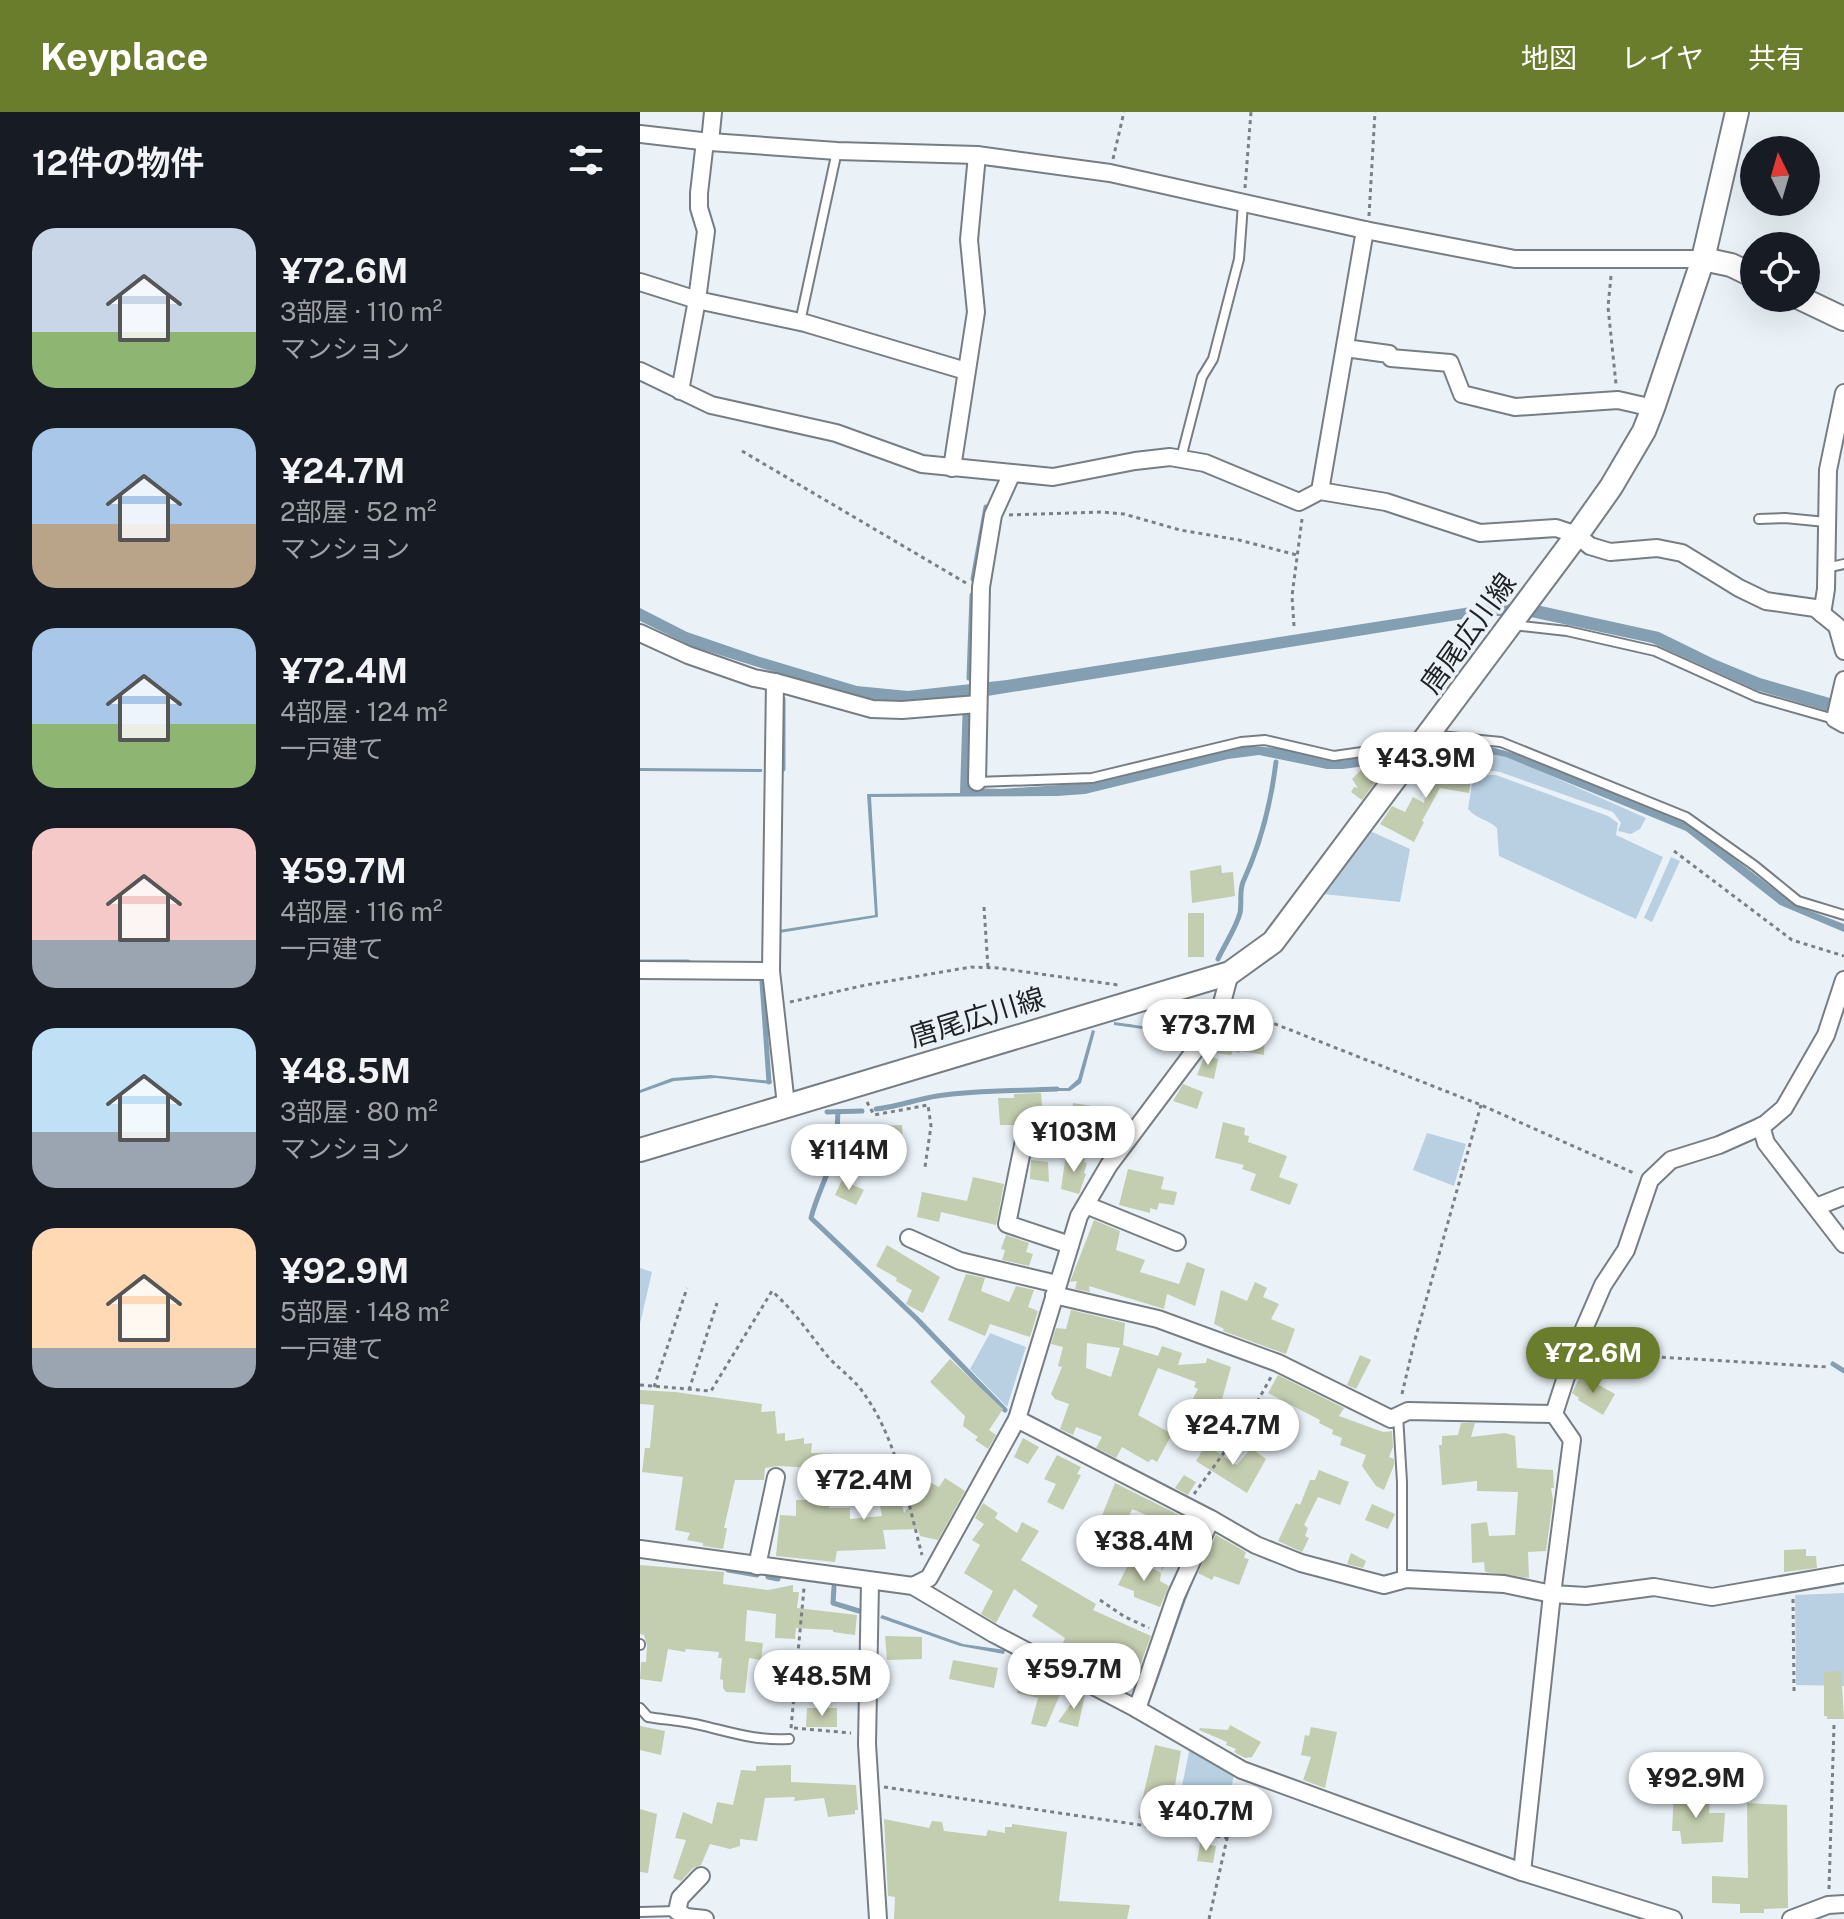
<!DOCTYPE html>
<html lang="ja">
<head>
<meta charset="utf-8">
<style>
  :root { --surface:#171b24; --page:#242831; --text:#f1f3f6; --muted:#9ea1a6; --accent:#6a7d2d }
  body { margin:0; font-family:"Public Sans","Noto Sans JP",sans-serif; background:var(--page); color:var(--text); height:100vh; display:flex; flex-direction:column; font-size:30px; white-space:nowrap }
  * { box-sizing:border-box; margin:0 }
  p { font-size:26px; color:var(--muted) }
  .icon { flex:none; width:44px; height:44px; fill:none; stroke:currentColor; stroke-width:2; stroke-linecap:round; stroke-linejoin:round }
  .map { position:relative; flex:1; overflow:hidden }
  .details { display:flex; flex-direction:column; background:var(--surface); width:640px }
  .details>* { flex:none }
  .needle { width:52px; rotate:355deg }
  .tools { position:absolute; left:1100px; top:24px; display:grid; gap:16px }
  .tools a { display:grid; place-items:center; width:80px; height:80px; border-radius:50%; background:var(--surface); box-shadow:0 8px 32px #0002; font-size:40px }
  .price { position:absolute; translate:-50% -68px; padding:0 18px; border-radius:28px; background:#fff; color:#222; font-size:26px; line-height:52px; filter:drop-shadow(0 2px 4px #0008) }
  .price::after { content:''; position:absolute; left:50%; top:48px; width:24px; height:18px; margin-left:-12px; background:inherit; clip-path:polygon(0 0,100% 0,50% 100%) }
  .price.current { background:var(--accent); color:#fff }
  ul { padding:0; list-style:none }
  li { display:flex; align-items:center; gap:24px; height:200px; padding:0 32px }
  li span { display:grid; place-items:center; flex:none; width:224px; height:160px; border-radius:24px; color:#555 }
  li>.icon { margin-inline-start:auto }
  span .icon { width:96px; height:96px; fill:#fffc; stroke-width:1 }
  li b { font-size:34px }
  h2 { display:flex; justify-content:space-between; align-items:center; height:96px; padding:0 32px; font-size:34px }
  header { display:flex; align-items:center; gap:48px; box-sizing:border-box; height:112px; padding:0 40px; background:var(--accent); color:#fff }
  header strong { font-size:38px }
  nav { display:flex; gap:44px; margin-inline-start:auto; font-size:28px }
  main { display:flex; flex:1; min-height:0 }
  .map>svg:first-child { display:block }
  .green { fill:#b9d0e3 }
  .water { fill:#849eb2 }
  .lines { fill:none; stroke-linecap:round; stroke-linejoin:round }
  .stream { stroke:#849eb2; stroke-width:5 }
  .building { fill:#c3cdaf; fill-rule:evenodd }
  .service-casing { stroke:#777e83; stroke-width:12 }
  .minor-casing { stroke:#777e83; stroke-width:20 }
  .secondary-casing { stroke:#777e83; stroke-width:26 }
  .path { stroke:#7b8085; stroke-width:3; stroke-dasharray:4 4; stroke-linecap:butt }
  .service { stroke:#fff; stroke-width:8 }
  .minor { stroke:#fff; stroke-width:16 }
  .secondary { stroke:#fff; stroke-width:22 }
  .labels { text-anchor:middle; stroke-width:7; stroke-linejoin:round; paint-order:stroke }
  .street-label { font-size:28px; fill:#1f2124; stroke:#eaf2f8 }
</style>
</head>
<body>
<header>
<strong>Keyplace</strong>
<nav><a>地図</a><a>レイヤ</a><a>共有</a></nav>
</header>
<main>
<section class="details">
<h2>12件の物件<svg class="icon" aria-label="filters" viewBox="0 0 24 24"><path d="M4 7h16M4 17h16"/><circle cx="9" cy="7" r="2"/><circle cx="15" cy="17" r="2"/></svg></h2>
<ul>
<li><span style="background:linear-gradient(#c9d6e8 65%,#8fb573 0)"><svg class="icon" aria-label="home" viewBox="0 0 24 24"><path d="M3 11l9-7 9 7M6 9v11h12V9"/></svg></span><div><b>¥72.6M</b><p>3部屋 · 110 m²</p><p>マンション</p></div></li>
<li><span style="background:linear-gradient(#a9c7e8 60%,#b9a48a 0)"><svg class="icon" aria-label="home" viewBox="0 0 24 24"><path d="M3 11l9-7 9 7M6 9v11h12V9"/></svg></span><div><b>¥24.7M</b><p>2部屋 · 52 m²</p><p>マンション</p></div></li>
<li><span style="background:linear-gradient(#a9c7e8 60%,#8fb573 0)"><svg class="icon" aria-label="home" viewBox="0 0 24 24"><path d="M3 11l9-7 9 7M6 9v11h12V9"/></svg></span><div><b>¥72.4M</b><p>4部屋 · 124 m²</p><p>一戸建て</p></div></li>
<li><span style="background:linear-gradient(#f6c9c9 70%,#9aa5b1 0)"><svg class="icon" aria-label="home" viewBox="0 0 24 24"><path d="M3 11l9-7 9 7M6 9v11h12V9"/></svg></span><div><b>¥59.7M</b><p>4部屋 · 116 m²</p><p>一戸建て</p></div></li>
<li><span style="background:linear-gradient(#bfe0f5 65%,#9aa5b1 0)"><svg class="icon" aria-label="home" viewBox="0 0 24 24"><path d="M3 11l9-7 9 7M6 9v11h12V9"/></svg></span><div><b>¥48.5M</b><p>3部屋 · 80 m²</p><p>マンション</p></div></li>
<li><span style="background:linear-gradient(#ffd9b3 75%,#9aa5b1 0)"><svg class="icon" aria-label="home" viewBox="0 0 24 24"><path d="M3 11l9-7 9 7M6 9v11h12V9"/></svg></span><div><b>¥92.9M</b><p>5部屋 · 148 m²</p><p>一戸建て</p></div></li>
</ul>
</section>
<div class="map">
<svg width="1204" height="1807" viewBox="0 0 1204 1807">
  <rect width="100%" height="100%" fill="#eaf2f8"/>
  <g class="green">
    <polygon points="794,636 860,641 1006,706 1000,717 991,722 978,719 981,711 973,700 860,660 790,650 786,667 781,669 772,664"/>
    <path d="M 842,663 L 856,663 L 968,704 L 978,711 L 976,723 L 1023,745 L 996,807 L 859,744 L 857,716 C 848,707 836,707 828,697 L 832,672 Z"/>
    <polygon points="730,719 770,737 760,790 683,782"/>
    <polygon points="1031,745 1040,749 1012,810 1004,806"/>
    <polygon points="787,1021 826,1032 814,1074 773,1058"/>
    <polygon points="0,1156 12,1160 0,1212"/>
    <polygon points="350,1221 386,1235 367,1295 330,1257"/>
    <polygon points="1204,1481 1204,1574 1156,1573 1155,1483"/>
    <polygon points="550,1635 594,1663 582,1722 534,1713"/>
  </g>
  <g class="water">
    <polygon points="856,491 901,494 1019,520 1074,547 1120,566 1204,590 1204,604 1116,578 1012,531 886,504 842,504 329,587 331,676 361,677 450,671 606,634 640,636 686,648 702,649 794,630 847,634 881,643 1040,708 1053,715 1155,793 1204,812 1204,820 1140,793 1046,719 866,645 846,641 794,637 733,653 703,657 687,657 619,643 588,647 445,682 417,684 231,685 238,805 139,821 139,818 235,803 227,682 320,681 323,587 256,591 207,583 51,534 0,509 0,496 47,520 120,545 217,574 268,579 367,568"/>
    <polygon points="0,656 122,657 122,660 0,659"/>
    <path d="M 557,888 L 560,888 L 550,933 L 541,933 L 503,917 L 474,913 L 474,910 C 488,912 502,913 515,918 C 526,922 536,930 547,929 Z"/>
    <polygon points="452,918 455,919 441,971 430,979 411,979 411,976 428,976 438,967"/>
    <polygon points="70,963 132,969 131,972 76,966 34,969 0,981 0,978 32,966"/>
    <path d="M 557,1452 L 560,1453 C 540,1498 527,1546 509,1592 L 506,1589 L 520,1556 L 533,1509 Z"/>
    <polygon points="242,1503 323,1532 365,1538 364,1542 320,1534 240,1506"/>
  </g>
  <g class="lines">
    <g class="stream">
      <polyline points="333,467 346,395"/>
      <polyline points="329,566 332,483"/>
      <polyline points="143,587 143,657"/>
      <path d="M 578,847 C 585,832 596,816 600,801 C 602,791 599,780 603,770 C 620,733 631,691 636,650"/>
      <polyline points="0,850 48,850"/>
      <polyline points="122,870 129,970"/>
      <path d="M 236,997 C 257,995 277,987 297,984 C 337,978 377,979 417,977"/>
      <polyline points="187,1000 222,999"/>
      <path d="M 198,1000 C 197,1010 198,1022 196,1032 C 191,1059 177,1081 171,1106 L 276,1206 L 365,1298"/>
      <polyline points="1193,1252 1204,1259"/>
      <polyline points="88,1458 117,1463"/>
      <polyline points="128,1465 138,1467"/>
      <polyline points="194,1475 193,1491 219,1499"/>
    </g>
  </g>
  <g class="building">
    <polygon points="790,652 832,659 829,681 800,676 782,709 784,710 774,730 740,712 752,694 765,700 773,685 784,691"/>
    <polygon points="742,655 745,657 722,688 711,680 714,675 718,676 712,667 723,656 735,661"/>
    <polygon points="581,753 582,761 593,760 595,784 552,791 550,759"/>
    <rect x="548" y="801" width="16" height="44"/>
    <polygon points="604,904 621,910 619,918 625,919 624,943 601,939 599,941 593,939 591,943 576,941 581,920 586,916 586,912 589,912 590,907 602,910"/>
    <polygon points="565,943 578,947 574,967 557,963"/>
    <polygon points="543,972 563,980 557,997 533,989"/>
    <polygon points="401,981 403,1006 384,1003 378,1007 376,1013 360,1013 358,986 374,986 374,982"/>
    <polygon points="433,991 485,999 485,1013 474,1028 430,1023"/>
    <polygon points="583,1010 605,1016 604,1023 609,1024 608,1030 647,1044 639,1065 658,1072 650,1093 610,1078 616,1062 602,1057 604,1053 575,1046"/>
    <polygon points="262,1013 263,1037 236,1039 235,1014"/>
    <polygon points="426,1042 445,1047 444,1050 447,1051 444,1061 446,1062 439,1082 421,1077"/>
    <polygon points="391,1048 408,1050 409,1070 390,1067"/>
    <polygon points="488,1057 524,1065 521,1077 537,1080 534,1093 519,1091 517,1098 510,1096 510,1101 479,1093"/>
    <polygon points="333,1065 364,1072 356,1113 301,1100 299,1110 277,1105 282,1080 327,1089"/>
    <polygon points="202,1068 224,1078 216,1093 195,1083"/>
    <polygon points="454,1108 480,1119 476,1138 505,1148 500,1160 539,1172 547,1150 565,1157 555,1194 527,1182 524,1197 449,1174 450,1180 435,1177 437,1169 430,1170"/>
    <polygon points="366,1123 389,1131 386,1140 393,1142 389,1154 362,1148 365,1138 361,1137"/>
    <polygon points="247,1133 300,1165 283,1201 266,1192 272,1178 256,1169 257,1166 236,1154"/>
    <polygon points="326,1162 345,1166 341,1179 369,1190 376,1174 394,1178 388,1195 398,1199 390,1225 350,1212 345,1224 308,1208"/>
    <polygon points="615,1170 627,1176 623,1185 639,1192 631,1207 655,1217 646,1242 583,1219 584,1217 574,1212 581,1178 607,1189"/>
    <path d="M 431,1198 L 485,1211 L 483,1233 L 518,1244 L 522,1234 L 542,1241 L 538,1253 L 566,1251 L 567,1246 L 591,1255 L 578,1302 L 588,1308 L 546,1327 L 535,1321 L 558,1277 L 554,1275 L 556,1270 L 518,1256 L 498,1303 L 532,1322 L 517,1350 L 512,1347 L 508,1350 L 482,1335 L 476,1346 L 456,1336 L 462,1325 L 436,1315 L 433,1323 L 420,1317 L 429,1292 L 415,1287 L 411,1282 L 422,1255 L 418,1254 L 423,1235 L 411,1232 L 416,1216 L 426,1217 ZM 447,1231 L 480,1236 L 471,1265 L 446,1256 Z"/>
    <polygon points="720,1243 731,1248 716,1277 707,1273"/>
    <polygon points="310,1247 363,1297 349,1318 356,1323 348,1337 335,1328 338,1325 323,1314 325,1304 290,1270"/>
    <polygon points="638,1263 704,1296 699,1304 743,1320 752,1319 753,1335 749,1345 754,1347 754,1353 744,1378 736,1374 722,1354 726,1343 700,1333 702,1326 692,1322 693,1318 679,1311 680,1308 628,1281"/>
    <polygon points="941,1263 975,1282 963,1303 938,1288 939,1286 932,1281"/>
    <polygon points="0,1278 35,1280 122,1292 121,1300 135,1299 137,1322 145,1321 145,1329 164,1326 164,1332 172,1331 171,1341 202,1342 200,1363 174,1361 174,1356 138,1354 125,1356 124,1368 95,1368 84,1416 87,1416 83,1437 63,1434 63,1431 47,1428 50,1421 35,1418 43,1365 2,1360 5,1336 10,1336 14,1293 0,1292"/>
    <polygon points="821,1311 835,1311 831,1325 865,1321 875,1324 877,1356 913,1358 914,1376 911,1376 913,1388 906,1439 888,1440 889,1466 845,1460 844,1450 832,1451 831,1412 847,1410 849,1424 875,1423 878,1380 837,1379 837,1369 802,1373 799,1333 802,1333 802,1324 818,1323"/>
    <polygon points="383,1326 399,1335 388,1352 374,1345"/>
    <polygon points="566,1333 597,1353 611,1336 626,1347 607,1381 556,1349"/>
    <polygon points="417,1343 441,1355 437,1362 441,1363 423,1398 407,1390 416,1372 404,1367"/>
    <polygon points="679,1358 709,1370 700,1393 678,1385 664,1413 668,1416 665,1424 669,1426 662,1440 638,1429 656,1391 660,1393 670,1368 675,1368"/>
    <polygon points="544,1363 556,1370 548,1383 535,1376"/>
    <polygon points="305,1366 325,1379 298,1428 280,1424 278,1417 243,1418 246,1437 197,1439 195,1450 136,1444 140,1403 156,1404 156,1388 184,1388 184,1391 189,1391 189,1396 210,1396 210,1407 242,1404 236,1373 257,1369 264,1401 287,1369 299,1375"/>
    <polygon points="475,1371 557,1412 549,1430 543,1432 521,1459 532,1422 523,1416 526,1411 492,1397 484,1416 461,1406"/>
    <polygon points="343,1391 358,1401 355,1406 377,1421 382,1410 399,1419 381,1448 456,1492 453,1498 511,1524 499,1556 494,1554 482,1577 452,1561 465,1542 439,1531 432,1550 418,1543 425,1526 392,1504 398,1494 374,1477 356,1511 341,1502 353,1479 324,1461 340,1433 332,1428 344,1412 335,1406"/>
    <polygon points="732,1392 755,1402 748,1417 725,1408"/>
    <polygon points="576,1423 606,1440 604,1446 609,1447 599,1473 574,1464 572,1468 558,1461"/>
    <polygon points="1166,1437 1166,1444 1176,1444 1177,1456 1144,1460 1144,1438"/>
    <polygon points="711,1441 726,1449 723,1456 707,1452"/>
    <polygon points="492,1445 521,1461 520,1469 529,1474 520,1495 494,1485 494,1479 478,1473"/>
    <polygon points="0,1453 84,1460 83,1472 128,1478 153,1473 153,1480 159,1480 157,1496 217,1503 215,1523 193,1520 193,1518 156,1516 155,1527 135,1526 136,1502 107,1498 105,1529 123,1531 121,1548 109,1546 105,1581 86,1580 83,1576 83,1568 80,1567 82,1546 78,1546 79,1540 46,1537 45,1540 28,1537 22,1570 0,1567 1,1550 6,1550 7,1533 4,1523 0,1522"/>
    <polygon points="245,1524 282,1525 282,1547 247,1548"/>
    <polygon points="313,1548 358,1556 354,1576 309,1567"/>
    <polygon points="1201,1559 1204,1607 1187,1607 1187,1604 1184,1604 1184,1560"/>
    <polygon points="382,1565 411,1572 410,1576 422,1578 406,1615 391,1612 398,1586 377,1581"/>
    <polygon points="440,1579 445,1582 438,1615 418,1610"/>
    <polygon points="167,1596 197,1596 197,1615 166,1615"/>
    <polygon points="590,1613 621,1630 612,1645 605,1646 594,1640 596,1637 586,1633 587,1630 559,1618 560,1616 588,1618"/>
    <polygon points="0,1614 25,1619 21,1643 0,1638"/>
    <polygon points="671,1615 697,1620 685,1676 663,1668 671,1645 661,1643 665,1623 669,1624"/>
    <polygon points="515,1633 541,1639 528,1713 498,1706"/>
    <polygon points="151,1653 151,1670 216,1673 218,1698 215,1698 215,1702 188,1705 184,1686 154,1689 155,1685 125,1686 117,1729 100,1727 100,1734 90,1737 70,1732 61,1753 53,1756 41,1769 33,1766 46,1728 35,1726 43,1700 72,1712 77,1690 93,1693 101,1658 116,1659 116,1654"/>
    <polygon points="1034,1679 1052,1679 1053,1685 1070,1686 1069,1701 1085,1701 1083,1730 1042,1732 1040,1719 1032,1719"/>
    <polygon points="1107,1691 1147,1693 1148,1796 1124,1797 1124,1801 1100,1801 1100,1792 1072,1791 1072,1764 1108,1766"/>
    <polygon points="0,1697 17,1702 8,1761 0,1760"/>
    <polygon points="244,1707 289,1716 292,1709 302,1710 304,1719 346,1724 348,1718 365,1721 365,1715 372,1715 372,1712 427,1720 419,1789 490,1793 487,1807 254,1807 255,1785 248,1784"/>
    <polygon points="560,1731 576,1734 573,1751 557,1749"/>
  </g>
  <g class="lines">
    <defs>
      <g id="service">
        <polyline points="160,210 197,39"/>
        <polyline points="541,346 562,265 573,247 599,147 603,92"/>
        <polyline points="1119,407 1145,406 1186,410"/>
        <polyline points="1186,456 1204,452"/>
        <polyline points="872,513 927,519 1015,539 1117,585 1194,607"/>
        <polyline points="790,623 861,630 1046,705 1115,754 1158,789 1204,803"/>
        <polyline points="337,670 452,666 601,630 625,628 694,644 743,637 777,627"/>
        <polyline points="758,1303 762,1370 762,1468"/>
        <polyline points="0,1532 0,1533"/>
        <path d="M 0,1596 L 8,1605 C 26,1608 45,1609 64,1614 C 93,1621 118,1629 149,1627"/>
        <polyline points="0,1800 37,1799"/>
      </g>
      <g id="minor">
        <polyline points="0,22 70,30 197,39 337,43 470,61 725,118 875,147 1063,147"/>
        <polyline points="70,30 73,0"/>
        <polyline points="0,170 57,188 165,211 326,259"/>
        <polyline points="705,236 749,242 751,246 810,251 822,282 875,295 978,288 1013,296"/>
        <polyline points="0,259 71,293 196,321 282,352 413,365 495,349 530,345 565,351 659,390 680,379 746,390 840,421 916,416 937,423 950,434 970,440 1017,436 1042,441 1099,476 1126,489 1175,496 1197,514 1204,539"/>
        <polyline points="40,279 57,188 66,119 59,96 59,81 65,29"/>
        <polyline points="312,356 336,200 329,128 337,43"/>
        <polyline points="680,379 725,118"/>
        <polyline points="1182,502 1186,477 1188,358 1204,281"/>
        <polyline points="0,521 48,543 114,566 135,570 232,597 262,598 338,592"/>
        <polyline points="1204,568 1195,607 1204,612"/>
        <polyline points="135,570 131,859 146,993"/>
        <polyline points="337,670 341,475 353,403 372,361"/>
        <polyline points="0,858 131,859"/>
        <polyline points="387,1014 367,1112 430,1133"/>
        <polyline points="1121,1014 1126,1031 1204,1132"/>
        <polyline points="446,1093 537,1130"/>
        <polyline points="1176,1095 1204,1084"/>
        <polyline points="269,1126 320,1149 417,1172"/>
        <polyline points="414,1183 518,1207 638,1251 751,1307 768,1299 914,1302"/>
        <polyline points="914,1302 934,1240 963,1173 986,1138 1010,1068 1031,1048 1079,1033 1124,1013 1144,996 1186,923 1204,868"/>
        <polyline points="377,1307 571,1407 616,1433 661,1451 744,1473 766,1467 864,1472 912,1482 946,1484 1014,1475 1072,1485 1204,1462"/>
        <polyline points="0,1437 273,1474 354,1522 497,1597 602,1658 882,1760 1033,1807"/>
        <polyline points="117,1454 136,1365"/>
        <polyline points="230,1470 227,1632 238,1807"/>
        <polyline points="273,1474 289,1466 377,1307 439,1104 469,1053 568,921 582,891 590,861"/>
        <polyline points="497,1597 536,1484 571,1407"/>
        <polyline points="882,1760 912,1482 932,1328 914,1302"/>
        <polyline points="61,1764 40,1786 37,1799 46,1805 65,1807"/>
        <polyline points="1151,1807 1188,1793 1204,1792"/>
      </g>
      <g id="secondary">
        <polyline points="1063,147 1091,153 1114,164"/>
        <polyline points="1160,186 1204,207"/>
        <polyline points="0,1038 590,861 633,830 937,423 971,375 1004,319 1013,296 1063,147 1097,0"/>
      </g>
    </defs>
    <use href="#service" class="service-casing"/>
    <use href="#minor" class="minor-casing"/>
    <use href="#secondary" class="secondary-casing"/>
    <g class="path">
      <polyline points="473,47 484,0"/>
      <polyline points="605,76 611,0"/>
      <polyline points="729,104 735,0"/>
      <polyline points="971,164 968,195 976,272"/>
      <polyline points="102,339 326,471"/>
      <polyline points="369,403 461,400 484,402 540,418 599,428 657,443"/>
      <polyline points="654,514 652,484 662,407"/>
      <polyline points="1034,739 1152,828 1204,844"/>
      <polyline points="344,795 348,856"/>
      <polyline points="150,890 226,873 331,855 358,856 478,873"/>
      <polyline points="597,897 841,993 996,1062"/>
      <polyline points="227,990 234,1003 288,993 291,1014 285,1055"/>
      <polyline points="950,1241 1188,1255"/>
      <path d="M 0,1273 L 71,1279 L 132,1179 C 153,1198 167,1218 184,1240 C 194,1253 209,1263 219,1275 C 256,1322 267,1387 282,1443"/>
      <polyline points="14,1275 47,1176"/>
      <polyline points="49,1278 77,1191"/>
      <polyline points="762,1282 774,1231 841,993"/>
      <polyline points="554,1382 606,1310 631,1265"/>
      <polyline points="1153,1487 1154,1579"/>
      <polyline points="460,1488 485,1505 509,1516"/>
      <polyline points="151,1616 164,1476"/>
      <polyline points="154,1616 211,1621"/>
      <polyline points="244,1675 588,1726"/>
      <polyline points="1189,1777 1194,1613"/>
      <polyline points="569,1807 599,1673"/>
    </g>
    <use href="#service" class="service"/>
    <use href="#minor" class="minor"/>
    <use href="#secondary" class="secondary"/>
  </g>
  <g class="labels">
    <g class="street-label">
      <text transform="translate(828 521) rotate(-54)" y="10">唐尾広川線</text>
      <text transform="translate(337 905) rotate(-17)" y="10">唐尾広川線</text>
    </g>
  </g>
</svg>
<div class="tools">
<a><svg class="needle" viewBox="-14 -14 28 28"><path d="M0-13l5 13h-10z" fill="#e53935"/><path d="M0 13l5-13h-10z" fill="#9ea1a6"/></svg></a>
<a><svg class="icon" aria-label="locate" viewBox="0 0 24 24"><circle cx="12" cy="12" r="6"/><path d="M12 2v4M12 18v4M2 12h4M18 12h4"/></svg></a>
</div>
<b class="price" style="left:786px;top:688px">¥43.9M</b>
<b class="price" style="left:568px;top:955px">¥73.7M</b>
<b class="price" style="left:434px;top:1062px">¥103M</b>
<b class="price" style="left:209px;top:1080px">¥114M</b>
<b class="price current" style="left:953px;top:1283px">¥72.6M</b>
<b class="price" style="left:593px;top:1355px">¥24.7M</b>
<b class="price" style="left:224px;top:1410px">¥72.4M</b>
<b class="price" style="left:504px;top:1471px">¥38.4M</b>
<b class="price" style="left:434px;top:1599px">¥59.7M</b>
<b class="price" style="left:182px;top:1606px">¥48.5M</b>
<b class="price" style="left:1056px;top:1708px">¥92.9M</b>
<b class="price" style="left:566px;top:1741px">¥40.7M</b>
</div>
</main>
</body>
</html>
